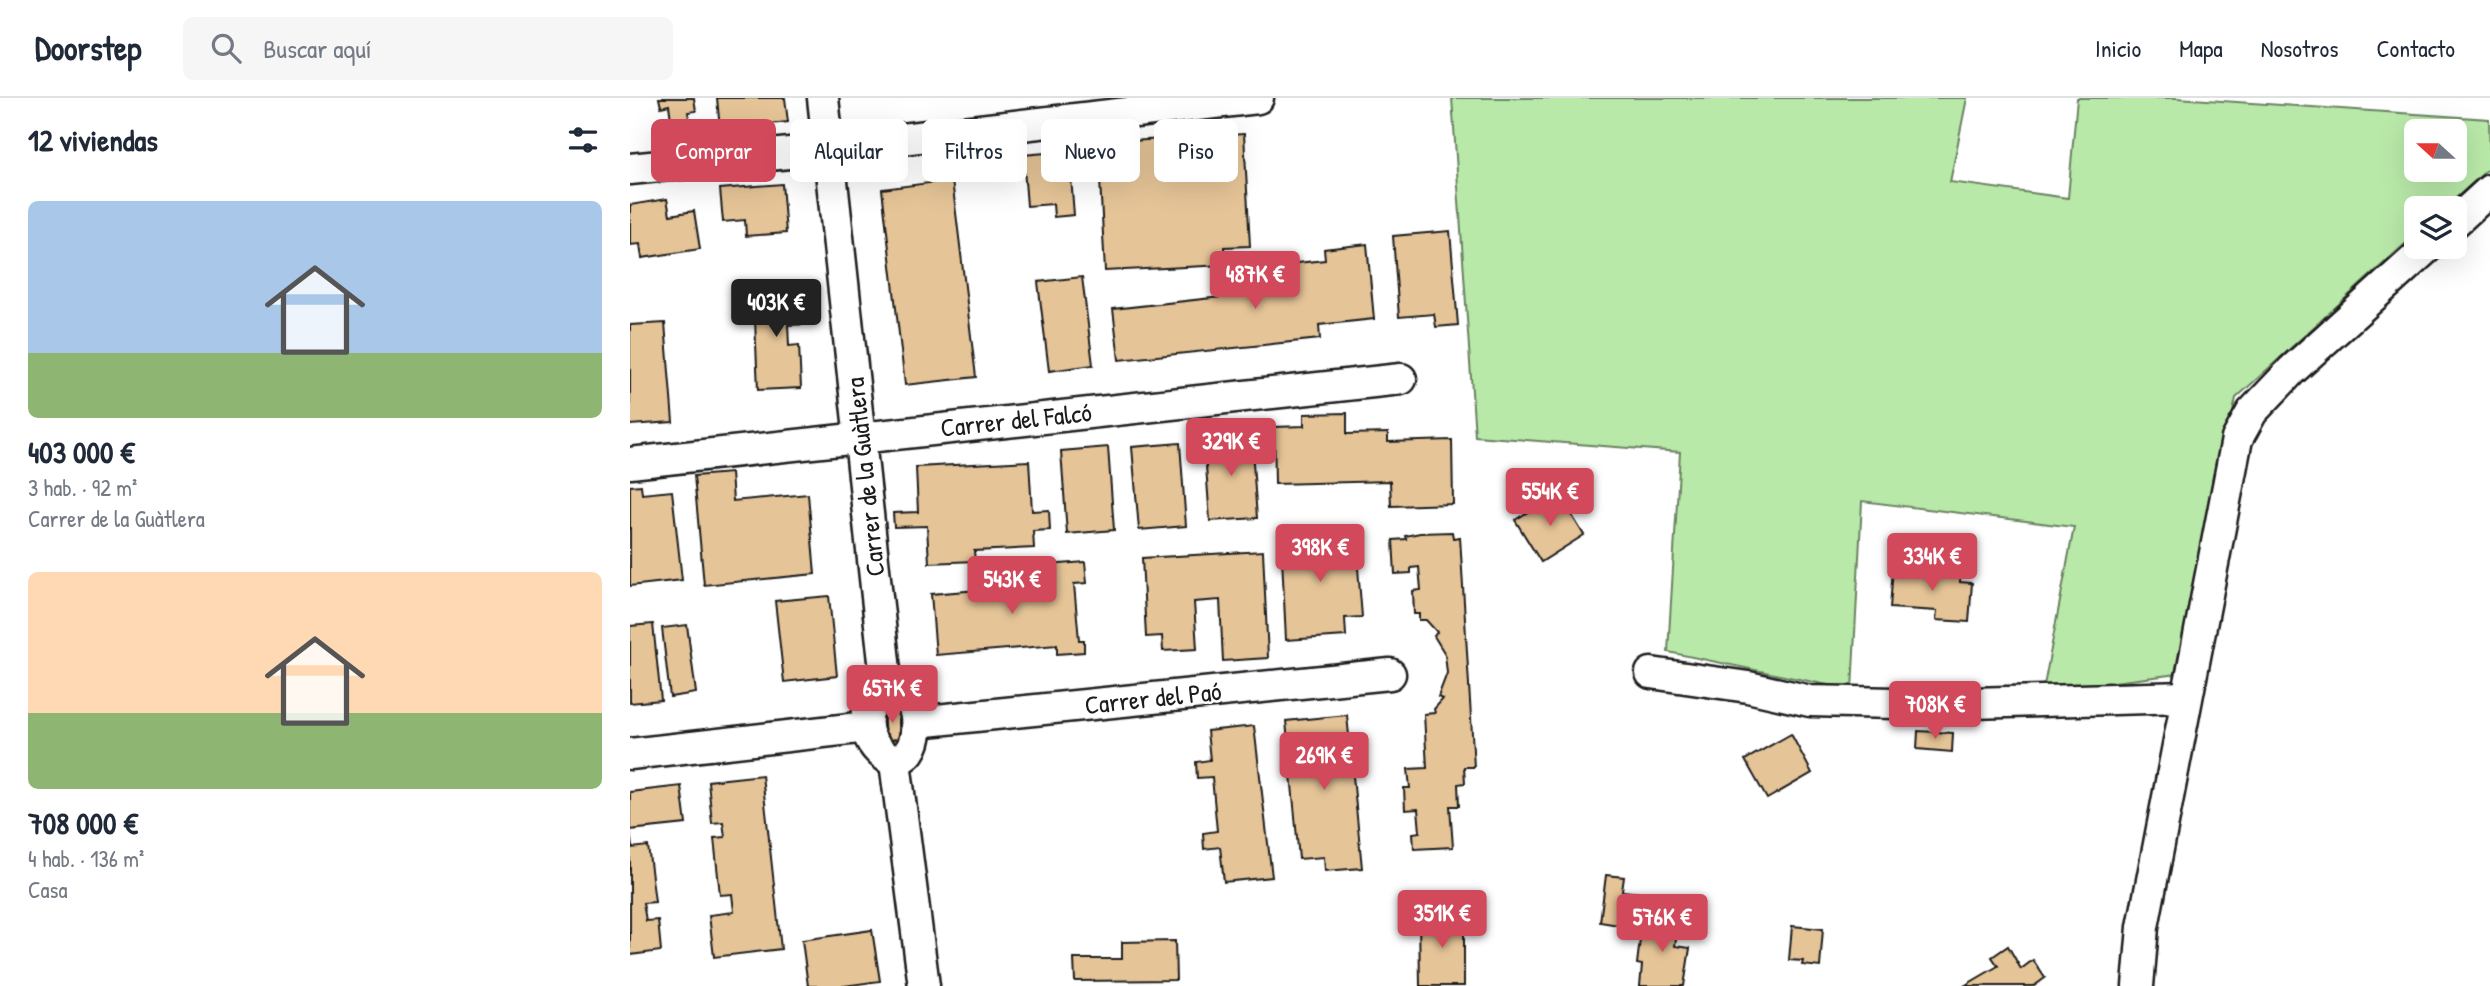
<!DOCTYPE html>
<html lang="es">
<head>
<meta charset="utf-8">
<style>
  :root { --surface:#fff; --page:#f6f6f7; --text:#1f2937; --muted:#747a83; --line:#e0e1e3; --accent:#d1495b }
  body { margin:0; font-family:"Patrick Hand",sans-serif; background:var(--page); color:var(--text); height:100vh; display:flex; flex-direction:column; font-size:26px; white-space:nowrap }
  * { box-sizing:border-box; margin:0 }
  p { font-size:23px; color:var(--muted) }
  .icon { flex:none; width:38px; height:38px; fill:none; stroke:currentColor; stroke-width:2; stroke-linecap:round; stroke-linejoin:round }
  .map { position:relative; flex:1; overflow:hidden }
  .drawer { display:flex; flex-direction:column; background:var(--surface); width:630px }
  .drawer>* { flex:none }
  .banner { position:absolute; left:21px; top:21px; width:665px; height:63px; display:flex; gap:14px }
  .needle { width:46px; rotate:291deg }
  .buttons { position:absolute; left:1774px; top:21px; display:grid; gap:14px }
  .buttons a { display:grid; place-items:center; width:63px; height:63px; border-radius:10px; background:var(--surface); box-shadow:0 7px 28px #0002; font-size:35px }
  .price { position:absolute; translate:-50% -60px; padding:0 16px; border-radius:7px; background:var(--accent); color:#fff; font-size:23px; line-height:46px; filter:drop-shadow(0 2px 4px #0008) }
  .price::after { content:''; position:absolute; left:50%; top:42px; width:21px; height:16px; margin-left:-10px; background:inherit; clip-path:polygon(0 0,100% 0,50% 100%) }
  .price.selected { background:#222; color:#fff }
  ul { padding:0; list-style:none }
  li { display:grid; align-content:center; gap:14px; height:371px; padding:0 28px }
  li span { display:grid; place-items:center; height:217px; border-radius:10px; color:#555 }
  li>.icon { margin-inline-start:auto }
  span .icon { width:126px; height:126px; fill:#fffc; stroke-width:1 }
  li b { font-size:30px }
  h2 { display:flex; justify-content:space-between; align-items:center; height:84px; padding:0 28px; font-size:30px }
  .chip { padding:0 24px; border-radius:10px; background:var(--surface); box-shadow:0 7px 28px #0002; font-size:24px; line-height:63px }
  .chip.selected { background:var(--accent); color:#fff }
  header { display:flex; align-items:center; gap:42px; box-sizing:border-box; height:98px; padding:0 35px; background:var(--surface); border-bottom:2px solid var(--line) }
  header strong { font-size:33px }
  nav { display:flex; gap:38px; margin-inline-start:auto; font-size:24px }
  .search { width:490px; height:63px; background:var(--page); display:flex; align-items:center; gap:18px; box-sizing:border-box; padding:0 24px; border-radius:10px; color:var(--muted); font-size:26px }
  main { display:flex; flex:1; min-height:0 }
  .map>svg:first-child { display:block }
  .green { fill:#b9e9a9; stroke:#6a8262; stroke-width:2; fill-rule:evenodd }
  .building { fill:#e5c497; stroke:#1c1c1c; stroke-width:2 }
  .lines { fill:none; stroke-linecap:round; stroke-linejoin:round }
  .street-casing { stroke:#1c1c1c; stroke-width:35 }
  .street { stroke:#fff; stroke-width:30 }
  .labels { text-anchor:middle; stroke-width:5; stroke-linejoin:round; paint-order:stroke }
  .street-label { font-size:26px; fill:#1c1c1c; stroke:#fff }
</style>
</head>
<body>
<header>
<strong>Doorstep</strong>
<div class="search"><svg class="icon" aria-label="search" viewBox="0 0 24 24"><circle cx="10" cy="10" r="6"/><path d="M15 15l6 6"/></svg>Buscar aquí</div>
<nav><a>Inicio</a><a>Mapa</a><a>Nosotros</a><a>Contacto</a></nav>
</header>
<main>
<section class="drawer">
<h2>12 viviendas<svg class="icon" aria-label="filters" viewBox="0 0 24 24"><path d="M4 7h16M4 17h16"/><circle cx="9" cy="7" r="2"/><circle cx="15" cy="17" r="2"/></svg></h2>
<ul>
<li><span style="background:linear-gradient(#a9c7e8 70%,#8fb573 0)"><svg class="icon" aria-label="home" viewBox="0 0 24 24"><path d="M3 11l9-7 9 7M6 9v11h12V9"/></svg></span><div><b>403 000 €</b><p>3 hab. · 92 m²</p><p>Carrer de la Guàtlera</p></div></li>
<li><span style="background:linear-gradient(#ffd9b3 65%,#8fb573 0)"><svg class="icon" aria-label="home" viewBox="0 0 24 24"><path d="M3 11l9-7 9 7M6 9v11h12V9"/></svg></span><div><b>708 000 €</b><p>4 hab. · 136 m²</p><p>Casa</p></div></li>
</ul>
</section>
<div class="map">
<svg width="1860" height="888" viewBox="0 0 1860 888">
  <rect width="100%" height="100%" fill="#fff"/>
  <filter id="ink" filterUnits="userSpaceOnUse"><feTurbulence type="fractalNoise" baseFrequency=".0143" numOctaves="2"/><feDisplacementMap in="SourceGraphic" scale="14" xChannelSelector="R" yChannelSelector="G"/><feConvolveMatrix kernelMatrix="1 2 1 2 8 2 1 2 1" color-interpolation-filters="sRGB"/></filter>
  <g filter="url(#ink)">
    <path class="green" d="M 822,0 L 1337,0 L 1320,84 L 1438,100 L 1447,0 L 1547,0 L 1859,21 L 1860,69 L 1815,110 L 1787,110 L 1787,135 L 1606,300 L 1547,576 L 1413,593 L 1444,429 L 1232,403 L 1222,592 L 1038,554 L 1050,354 L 845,338 ZM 1787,33 L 1825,33 L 1825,72 L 1787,72 Z"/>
    <g class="building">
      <polygon points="29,0 64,0 66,13 58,14 60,26 42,29 39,7 31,9"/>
      <polygon points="87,0 155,0 158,24 90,31"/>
      <polygon points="614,36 620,148 594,149 595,167 475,173 468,45"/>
      <polygon points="439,53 444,117 424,119 423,106 397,108 393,57"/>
      <polygon points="322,82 346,279 275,287 252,91"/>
      <polygon points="152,86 156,135 116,138 115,122 93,124 90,91"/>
      <polygon points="37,101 40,117 64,113 70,151 12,160 10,146 0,147 0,107"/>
      <polygon points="820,133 828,227 806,229 804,216 769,219 763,138"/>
      <polygon points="737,146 744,221 689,227 690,241 489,262 483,211 609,197 608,191 626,189 627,197 651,195 648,167 695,162 694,151"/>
      <polygon points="452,179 463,267 419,273 408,184"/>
      <polygon points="181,200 181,226 158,227 159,248 169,247 171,290 128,292 125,222 105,223 105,204"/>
      <polygon points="35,225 43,324 0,327 0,227"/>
      <polygon points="717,315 717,336 758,335 758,344 822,342 823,406 761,408 760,383 645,386 644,329 674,328 674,316"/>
      <polygon points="621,337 627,420 580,423 574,341"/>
      <polygon points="550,345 556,428 509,432 502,349"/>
      <polygon points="478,349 484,432 437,436 431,353"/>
      <polygon points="399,363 402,413 419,412 420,432 403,433 404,450 344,453 345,463 299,465 297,428 264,429 263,415 288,414 286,369"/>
      <polygon points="101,375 103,403 178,396 185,476 74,487 64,378"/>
      <polygon points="11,387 12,396 42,393 52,482 0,488 0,388"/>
      <polygon points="928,395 954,437 911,464 885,422"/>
      <polygon points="725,433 732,519 715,520 716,538 656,542 651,439"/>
      <polygon points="822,434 823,440 830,439 844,669 834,669 835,685 828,686 829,708 820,708 823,749 784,751 783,735 790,734 788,711 775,712 774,690 780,690 778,671 797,670 794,616 805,615 804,611 813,601 808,599 817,575 815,556 804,538 807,534 796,522 789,522 789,516 784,516 783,493 791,492 789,469 781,470 781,475 765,476 763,442 776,441 775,438 790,435"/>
      <polygon points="633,453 638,560 593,563 590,502 564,504 567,551 533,553 532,538 516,539 512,460"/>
      <polygon points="455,464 457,485 444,486 449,542 454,542 454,554 427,556 427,547 306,557 301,496 420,486 418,467"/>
      <polygon points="1263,469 1331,474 1330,484 1342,485 1339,524 1306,522 1307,513 1260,510"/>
      <polygon points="199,498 207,578 154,584 145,503"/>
      <polygon points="23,526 31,602 0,605 0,528"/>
      <polygon points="57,527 66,595 40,599 32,530"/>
      <polygon points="268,611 270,641 255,642 253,612"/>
      <polygon points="717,617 732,770 695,773 694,759 669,761 656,623"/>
      <polygon points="624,628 642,779 594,784 590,749 574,751 573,735 587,733 582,679 567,680 566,664 580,662 577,633"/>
      <polygon points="1288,633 1323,635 1322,654 1287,651"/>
      <polygon points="1161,636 1182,675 1137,701 1115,662"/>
      <polygon points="132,677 151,851 84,859 79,817 104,814 102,796 90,797 84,740 95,739 93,724 82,725 78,683"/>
      <polygon points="51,688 56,726 0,732 2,750 18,748 25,804 13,805 16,823 28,822 31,853 0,857 0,694"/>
      <polygon points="976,777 994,779 992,793 1019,796 1016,814 1003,813 1001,829 970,824"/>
      <polygon points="834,816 834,888 790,888 789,817"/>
      <polygon points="1013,817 1049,822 1045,848 1060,850 1054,888 1010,888 1012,867 1007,866"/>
      <polygon points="1162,828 1193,831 1190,869 1172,867 1173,863 1159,862"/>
      <polygon points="242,832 250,883 214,888 178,888 172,842"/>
      <polygon points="545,843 546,882 445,883 444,861 492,861 492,844"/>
      <polygon points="1378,848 1391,871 1403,862 1415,880 1404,888 1334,888 1368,868 1362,859"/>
    </g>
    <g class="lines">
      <defs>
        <g id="street">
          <polyline points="193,0 257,591"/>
          <polyline points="0,71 199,51 245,44 628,0"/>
          <polyline points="1825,124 1860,92"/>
          <polyline points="0,365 771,281"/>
          <polyline points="1021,575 1118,589 1180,603 1307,606 1556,599"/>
          <path d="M 257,591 C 265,594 275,597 281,605 C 289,617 288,642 279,654 C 276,658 270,661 265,664 C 233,649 225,612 257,591 Z"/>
          <polyline points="287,624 760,576"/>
          <polyline points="0,656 237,629"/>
          <polyline points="265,664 294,888"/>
          <polyline points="1508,888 1513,829 1607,341 1622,314 1662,272 1798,149"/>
        </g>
      </defs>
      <use href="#street" class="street-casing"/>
      <use href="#street" class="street"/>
    </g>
  </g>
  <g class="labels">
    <g class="street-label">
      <text transform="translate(386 322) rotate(-6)" y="9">Carrer del Falcó</text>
      <text transform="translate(235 379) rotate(-96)" y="9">Carrer de la Guàtlera</text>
      <text transform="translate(523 600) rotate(-6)" y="9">Carrer del Paó</text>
    </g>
  </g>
</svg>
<div class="buttons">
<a><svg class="needle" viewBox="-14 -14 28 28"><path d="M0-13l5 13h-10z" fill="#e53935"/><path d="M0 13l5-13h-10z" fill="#747a83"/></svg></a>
<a><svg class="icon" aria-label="layers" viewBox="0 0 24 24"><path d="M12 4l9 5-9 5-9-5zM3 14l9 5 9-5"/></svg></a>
</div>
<b class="price" style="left:625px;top:213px">487K €</b>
<b class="price selected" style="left:146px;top:241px">403K €</b>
<b class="price" style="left:601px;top:380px">329K €</b>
<b class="price" style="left:920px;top:430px">554K €</b>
<b class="price" style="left:690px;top:486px">398K €</b>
<b class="price" style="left:1302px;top:495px">334K €</b>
<b class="price" style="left:382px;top:518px">543K €</b>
<b class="price" style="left:262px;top:627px">657K €</b>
<b class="price" style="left:1305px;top:643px">708K €</b>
<b class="price" style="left:694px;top:694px">269K €</b>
<b class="price" style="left:812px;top:852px">351K €</b>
<b class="price" style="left:1032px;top:856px">576K €</b>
<div class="banner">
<a class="chip selected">Comprar</a>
<a class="chip">Alquilar</a>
<a class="chip">Filtros</a>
<a class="chip">Nuevo</a>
<a class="chip">Piso</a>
</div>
</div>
</main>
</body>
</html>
